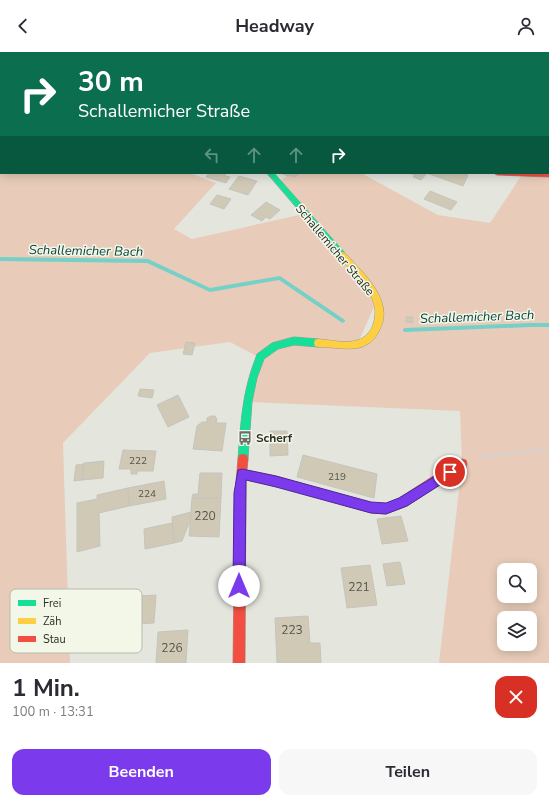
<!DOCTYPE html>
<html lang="de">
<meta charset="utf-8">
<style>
:root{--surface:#fff;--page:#f7f7f7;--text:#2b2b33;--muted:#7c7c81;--accent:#7c3aed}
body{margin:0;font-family:"Nunito Sans",sans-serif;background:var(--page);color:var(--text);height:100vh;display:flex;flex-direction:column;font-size:15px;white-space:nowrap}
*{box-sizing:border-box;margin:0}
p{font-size:13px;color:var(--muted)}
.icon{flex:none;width:22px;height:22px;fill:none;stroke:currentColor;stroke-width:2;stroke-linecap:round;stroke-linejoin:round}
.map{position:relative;height:611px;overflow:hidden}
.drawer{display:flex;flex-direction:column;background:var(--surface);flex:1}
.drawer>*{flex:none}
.guide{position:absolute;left:0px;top:0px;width:549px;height:122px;box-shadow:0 2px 10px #0003;background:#0b6e4f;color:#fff;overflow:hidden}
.controls{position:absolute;left:497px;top:511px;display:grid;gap:8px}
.controls a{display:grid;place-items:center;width:40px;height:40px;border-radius:8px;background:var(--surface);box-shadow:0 2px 10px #0003;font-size:20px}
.pin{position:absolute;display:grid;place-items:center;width:34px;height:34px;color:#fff;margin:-17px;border:2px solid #fff;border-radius:50%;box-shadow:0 1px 4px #0007}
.me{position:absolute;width:44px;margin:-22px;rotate:0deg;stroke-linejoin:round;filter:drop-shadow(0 0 3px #0008)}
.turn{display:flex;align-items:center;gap:14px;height:84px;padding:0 12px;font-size:18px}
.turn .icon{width:52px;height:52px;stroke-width:2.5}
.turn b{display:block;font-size:28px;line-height:34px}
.lanes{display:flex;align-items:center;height:38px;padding:0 12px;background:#0003;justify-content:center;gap:20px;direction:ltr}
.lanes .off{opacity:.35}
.round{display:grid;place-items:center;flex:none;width:42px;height:42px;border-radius:12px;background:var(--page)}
.summary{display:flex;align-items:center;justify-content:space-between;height:68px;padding:0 12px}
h1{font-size:24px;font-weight:700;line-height:30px}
.action{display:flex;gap:8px;margin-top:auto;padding:8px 12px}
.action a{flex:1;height:46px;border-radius:12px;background:var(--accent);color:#fff;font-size:16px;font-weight:700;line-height:46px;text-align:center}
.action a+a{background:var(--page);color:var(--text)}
header{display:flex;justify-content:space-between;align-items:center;height:52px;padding:0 12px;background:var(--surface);font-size:18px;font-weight:700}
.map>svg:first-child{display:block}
.green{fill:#e8ccb9;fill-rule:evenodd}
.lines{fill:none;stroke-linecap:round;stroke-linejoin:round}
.stream{fill:#75d0c8;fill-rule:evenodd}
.building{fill:#d0c9b6;stroke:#c5c4be}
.fast-casing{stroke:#9a9b95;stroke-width:1}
.slow-casing{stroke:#9a9b95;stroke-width:1}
.jam-casing{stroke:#9a9b95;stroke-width:1}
.path{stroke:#d3d3d1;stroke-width:3;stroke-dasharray:5 2.5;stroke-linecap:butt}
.fast{fill:#16e098;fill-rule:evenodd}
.slow{fill:#ffcf43;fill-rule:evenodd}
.jam{fill:#f24e42;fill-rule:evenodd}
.route{fill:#7c3aed;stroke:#51269a}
.labels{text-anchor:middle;stroke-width:3;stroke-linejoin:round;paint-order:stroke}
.number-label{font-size:10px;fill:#54544b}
.street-label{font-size:12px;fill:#2b2d27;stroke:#f3f7e7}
.poi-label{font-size:12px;font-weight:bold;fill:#2b2d27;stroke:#f3f7e7;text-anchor:start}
.near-number-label{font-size:12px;fill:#54544b}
.water-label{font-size:13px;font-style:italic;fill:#003d3b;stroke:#f3f7e7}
.key{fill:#f3f7e7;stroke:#b7baad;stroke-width:1}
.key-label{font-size:11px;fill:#2b2d27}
</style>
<header><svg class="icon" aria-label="back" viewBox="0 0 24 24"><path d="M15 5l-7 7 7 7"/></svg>Headway<svg class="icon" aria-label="person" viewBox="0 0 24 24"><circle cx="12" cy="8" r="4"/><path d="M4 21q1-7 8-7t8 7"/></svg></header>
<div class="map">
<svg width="549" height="611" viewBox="0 0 549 611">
<rect width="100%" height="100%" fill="#e4e6de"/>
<path class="green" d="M0 0H255L1 1V121H190L216 131 174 177 192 187 308 161 278 130 292 121H361L438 163 490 171 523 121H548V1L262 0H549V611H439L462 412 460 359 247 350 260 306 230 290 150 301 63 391 70 611H0ZM377 248 372 284 358 291ZM504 518H530V544H504ZM504 566H530V592H504Z"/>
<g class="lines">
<g class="stream">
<path d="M0 205 148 207 210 236 280 224 345 268V269L343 271 341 270 279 228 210 240 147 211 0 209Z"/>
<path d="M530 271H549V275H530L405 280 403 279V277L405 276Z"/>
</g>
</g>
<g class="building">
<path d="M209 121H226L225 124 230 125 226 131 206 125Z"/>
<path d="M281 121H297L299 122 295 125 289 123 288 124Z"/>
<path d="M409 121H427L421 128 413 125 415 123Z"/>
<path d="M427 121H461L468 123 463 134Z"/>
<path d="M239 124 257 129 248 143 229 137Z"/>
<path d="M430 139 457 150 451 158 424 147Z"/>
<path d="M217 143 231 147 224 157 210 152Z"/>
<path d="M266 150 280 158 270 167 266 165 262 169 251 163Z"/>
<path d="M406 265H413V271L406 270Z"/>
<path d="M186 290 195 291 192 303 183 302Z"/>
<path d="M140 337 154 338 152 346 138 344Z"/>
<path d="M178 343 189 365 168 375 157 353Z"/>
<path d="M211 364H215L217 367 216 371H226L222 399 193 397 197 374 202 370H207V366Z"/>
<path d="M270 379H287L288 403 270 404Z"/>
<path d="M123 398 156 399 153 419H137V422H131V417H119Z"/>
<path d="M303 403 377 422 374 446 297 425Z"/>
<path d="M104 409 103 426 82 428 84 411Z"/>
<path d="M84 412 82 428 74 429 76 413Z"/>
<path d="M200 421H222L221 446H192L193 442H198Z"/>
<path d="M164 429 166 447 129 454 128 436Z"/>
<path d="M128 436 129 454 99 461 100 494 77 500V451L97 447V443Z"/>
<path d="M192 446H221L219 485 189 484Z"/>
<path d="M191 460 190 469 182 489 174 491 172 465Z"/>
<path d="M401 464 408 489 382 492 377 467Z"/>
<path d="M172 471 174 491 145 497 144 477Z"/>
<path d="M400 510 405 532 387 534 383 512Z"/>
<path d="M370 513 377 553 347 556 341 516Z"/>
<path d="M141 540 140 544 156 543 154 571 138 572V576H127L128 573 105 574 106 570 103 566 101 561 109 546 130 544V541Z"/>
<path d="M308 564 310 591H320L321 611H277L275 566Z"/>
<path d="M188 578 186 611H156L158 580Z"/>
</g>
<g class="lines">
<defs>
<g id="fast">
<path d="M267 121H274L345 201 346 203 345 205H339Z"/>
<path d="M294 285 318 287 321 288 322 291 321 294 318 295 294 293 278 297 264 307 257 326 252 350 248 407 247 411 243 412 239 411 238 407C241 369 242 341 256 305L257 302 272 291Z"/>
</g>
<path id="slow" d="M342 200 345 201C363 221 396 249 379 279 375 288 367 294 358 296 345 298 331 295 318 295L315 294 314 291 315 288 318 287C331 288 346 292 358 288 365 286 371 279 373 273 383 245 356 224 339 205L338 203 339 201Z"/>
<g id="jam">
<path d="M494 121H549V125L497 123Z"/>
<path d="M243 402 247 403 248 407 247 418 276 424 371 451 386 452 399 446 458 408 462 407 466 408 467 412 466 416 407 454 386 462 371 461 276 434 246 428 245 611H233L235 441 238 407 239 403Z"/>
</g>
</defs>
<use href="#fast" class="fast-casing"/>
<use href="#slow" class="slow-casing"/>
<use href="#jam" class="jam-casing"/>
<path class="path" d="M480 405 544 398 549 399"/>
<use href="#fast" class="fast"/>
<use href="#slow" class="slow"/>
<use href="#jam" class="jam"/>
</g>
<path class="route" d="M450 415 454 416 456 420 454 424 407 454 386 462 371 461 276 435 246 428 245 534 243 538 239 540 235 538 233 534 234 441 238 418 242 417 276 424 371 450 386 451 399 446Z"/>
<defs>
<symbol id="bus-bare" viewBox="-9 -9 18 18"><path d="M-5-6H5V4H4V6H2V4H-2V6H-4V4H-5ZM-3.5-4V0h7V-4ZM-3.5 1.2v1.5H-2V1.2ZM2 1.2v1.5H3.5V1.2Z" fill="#6c6e67" stroke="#f3f7e7" stroke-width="2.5" paint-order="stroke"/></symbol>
</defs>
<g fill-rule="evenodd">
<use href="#bus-bare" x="235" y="376" width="20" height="20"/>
</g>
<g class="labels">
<g class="number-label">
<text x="138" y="412">222</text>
<text x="337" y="428">219</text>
<text x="147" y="445">224</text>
</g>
<g class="street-label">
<text transform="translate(335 198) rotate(50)" y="4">Schallemicher Straße</text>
</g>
<g class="poi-label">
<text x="256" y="390">Scherf</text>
</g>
<g class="near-number-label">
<text x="205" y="468">220</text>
<text x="359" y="539">221</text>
<text x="292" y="582">223</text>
<text x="172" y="600">226</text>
</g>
<g class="water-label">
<text transform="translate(86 198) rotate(1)" y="5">Schallemicher Bach</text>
<text transform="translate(477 264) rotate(-2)" y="5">Schallemicher Bach</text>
</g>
</g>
<rect x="10" y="537" width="132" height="64" rx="6" class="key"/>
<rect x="18" y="548" width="18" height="6" fill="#16e098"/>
<rect x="18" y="566" width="18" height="6" fill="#ffcf43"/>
<rect x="18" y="584" width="18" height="6" fill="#f24e42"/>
<g class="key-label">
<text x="43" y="555">Frei</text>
<text x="43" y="573">Zäh</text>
<text x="43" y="591">Stau</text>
</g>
</svg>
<div class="controls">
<a><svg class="icon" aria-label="search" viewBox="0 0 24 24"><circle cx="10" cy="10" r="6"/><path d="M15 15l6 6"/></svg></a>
<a><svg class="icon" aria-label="layers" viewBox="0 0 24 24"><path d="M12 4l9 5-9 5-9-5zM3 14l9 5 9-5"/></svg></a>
</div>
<div class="pin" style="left:450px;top:420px;background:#d93025"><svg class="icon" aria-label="arrive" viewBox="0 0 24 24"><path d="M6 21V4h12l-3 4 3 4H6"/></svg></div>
<svg class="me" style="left:239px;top:534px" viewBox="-20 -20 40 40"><circle r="19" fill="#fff"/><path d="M0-13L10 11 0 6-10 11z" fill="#7c3aed"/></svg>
<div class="guide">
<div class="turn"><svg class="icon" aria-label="right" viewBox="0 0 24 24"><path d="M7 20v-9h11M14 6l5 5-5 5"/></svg><div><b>30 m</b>Schallemicher Straße</div></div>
<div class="lanes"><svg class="icon off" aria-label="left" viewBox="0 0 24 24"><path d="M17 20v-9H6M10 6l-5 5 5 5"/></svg><svg class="icon off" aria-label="ahead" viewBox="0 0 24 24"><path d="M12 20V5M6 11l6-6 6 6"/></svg><svg class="icon off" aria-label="ahead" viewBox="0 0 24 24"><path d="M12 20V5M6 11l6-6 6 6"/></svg><svg class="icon" aria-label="right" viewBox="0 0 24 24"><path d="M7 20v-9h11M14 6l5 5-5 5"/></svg></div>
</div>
</div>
<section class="drawer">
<div class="summary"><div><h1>1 Min.</h1><p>100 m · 13:31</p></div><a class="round" style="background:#d93025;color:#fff"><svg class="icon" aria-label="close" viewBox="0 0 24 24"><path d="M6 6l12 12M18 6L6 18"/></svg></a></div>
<div class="action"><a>Beenden</a><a>Teilen</a></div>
</section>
